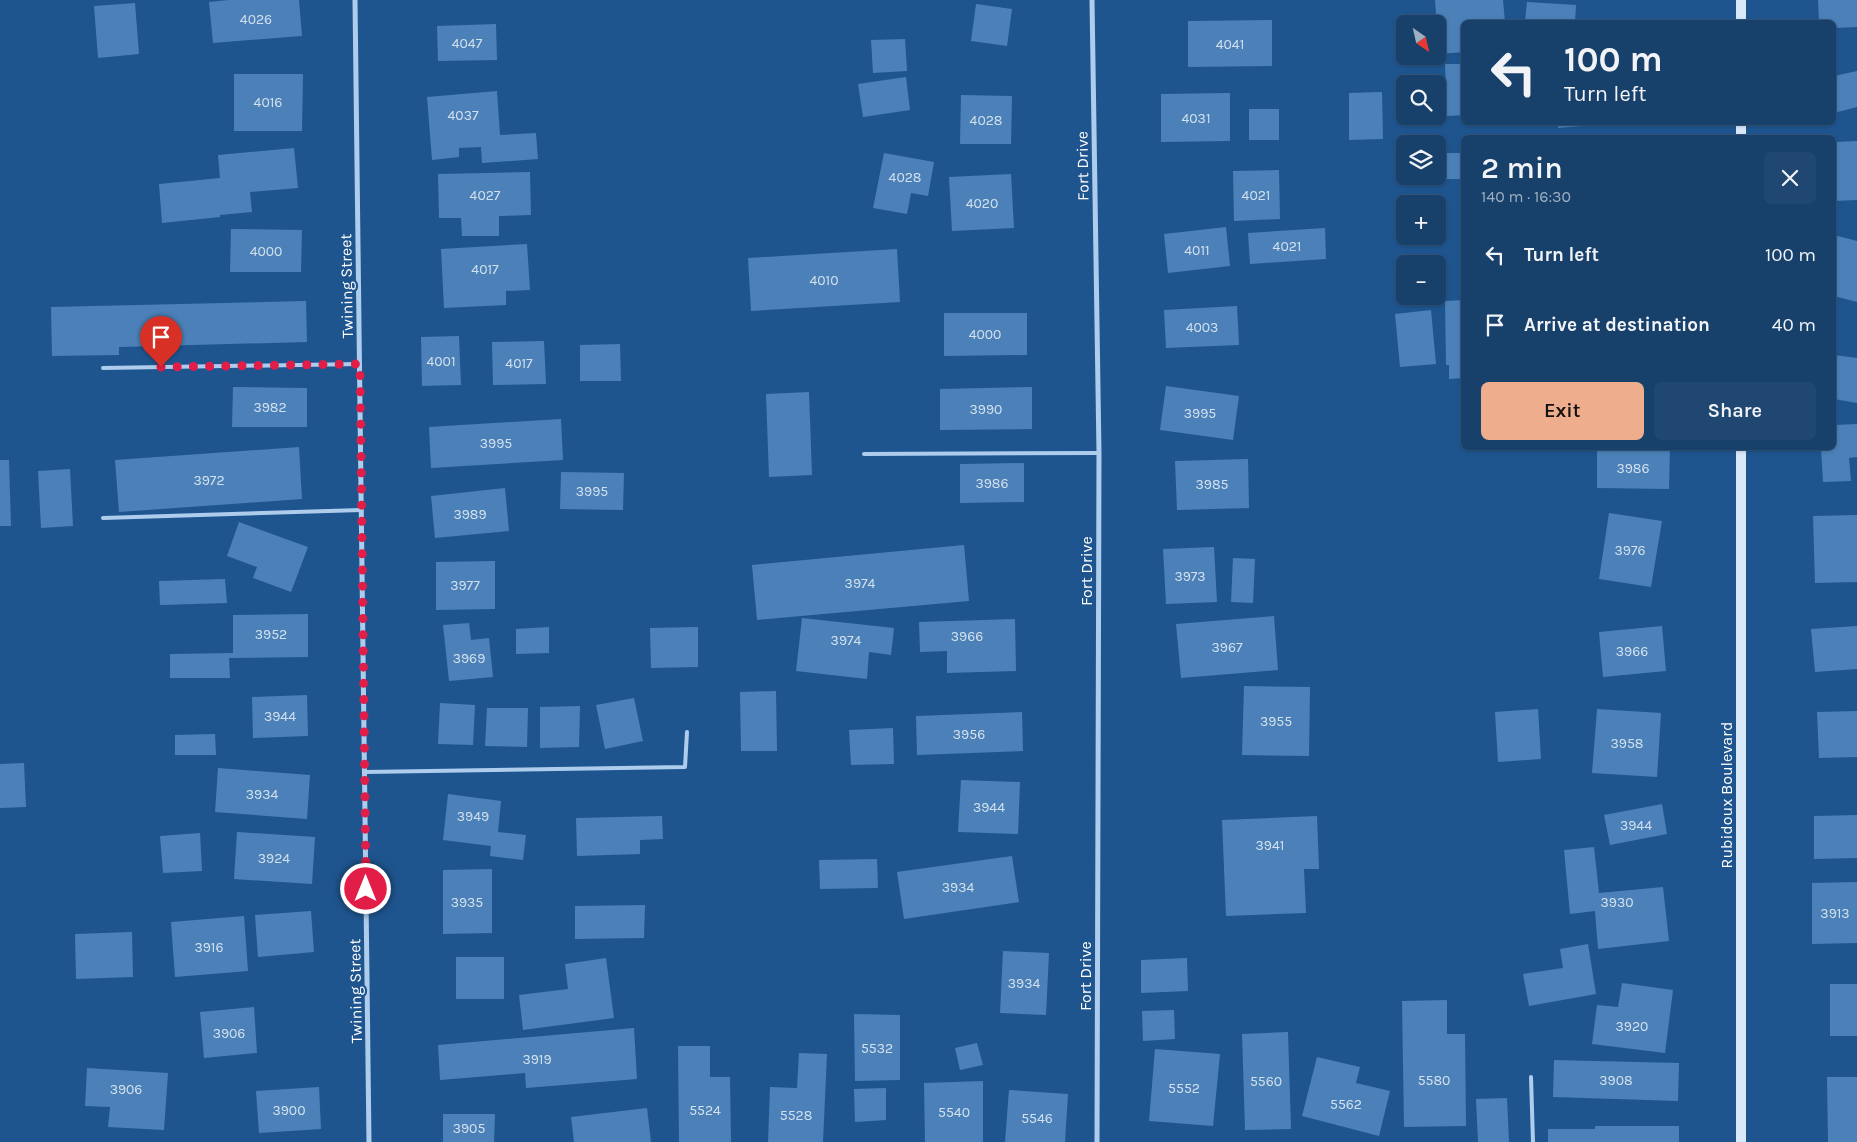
<!DOCTYPE html>
<meta charset="utf-8">
<style>
:root{--surface:#17406b;--page:#204771;--text:#f1f3f6;--muted:#9eafc1;--line:#36597e;--accent:#eead8d}
body{margin:0;font-family:Karla,sans-serif;background:var(--page);color:var(--text);height:100vh;display:flex;flex-direction:column;font-size:19px;white-space:nowrap}
*{box-sizing:border-box;margin:0}
p{font-size:16px;color:var(--muted)}
.icon{flex:none;width:28px;height:28px;fill:none;stroke:currentColor;stroke-width:2;stroke-linecap:round;stroke-linejoin:round}
.map{position:relative;flex:1;overflow:hidden}
.drawer{position:absolute;left:1461px;top:135px;width:375px;height:315px;display:flex;flex-direction:column;background:var(--surface);border-radius:8px;box-shadow:0 1px 4px #0004,0 0 0 1px var(--line)}
.drawer>*{flex:none}
.banner{position:absolute;left:1461px;top:20px;width:375px;height:105px;border-radius:8px;box-shadow:0 1px 4px #0004,0 0 0 1px var(--line);background:#17406b;color:var(--text);overflow:hidden}
.needle{width:32px;rotate:146deg}
.buttons{position:absolute;left:1396px;top:15px;display:grid;gap:10px}
.buttons a{display:grid;place-items:center;width:50px;height:50px;border-radius:8px;background:var(--surface);box-shadow:0 1px 4px #0004,0 0 0 1px var(--line);font-size:25px}
.pin{position:absolute;display:grid;place-items:center;width:42px;height:42px;color:#fff;margin:-51px -21px;border-radius:50% 50% 50% 0;rotate:-45deg;box-shadow:0 0 5px #0007}
.pin .icon{rotate:45deg}
.me{position:absolute;width:55px;margin:-28px;rotate:0deg;stroke-linejoin:round;filter:drop-shadow(0 0 4px #0008)}
.turn{display:flex;align-items:center;gap:18px;height:105px;padding:0 20px;font-size:22px}
.turn .icon{width:65px;height:65px;stroke-width:2.5}
.turn b{display:block;font-size:35px;line-height:42px}
.round{display:grid;place-items:center;flex:none;width:52px;height:52px;border-radius:8px;background:var(--page)}
.head{display:flex;align-items:center;justify-content:space-between;height:85px;padding:0 20px}
h1{font-size:30px;font-weight:600;line-height:38px}
.cta{display:flex;gap:10px;margin-top:auto;padding:10px 20px}
.cta a{flex:1;height:58px;border-radius:8px;background:var(--accent);color:#111;font-size:20px;font-weight:600;line-height:58px;text-align:center}
.cta a+a{background:var(--page);color:var(--text)}
ul{padding:0;list-style:none}
li{display:flex;align-items:center;gap:15px;height:70px;padding:0 20px}
li div{flex:1}
li b{display:block;font-size:19px}
li em{font-style:normal}
.map>svg:first-child{display:block}
.building{fill:#4b81b8}
.lines{fill:none;stroke-linecap:round;stroke-linejoin:round}
.lane{stroke:#aecded;stroke-width:4}
.street{stroke:#aecded;stroke-width:5}
.secondary{stroke:#dae9fa;stroke-width:10}
.route{stroke:#e11d48;stroke-width:9;stroke-dasharray:0 16.2}
.labels{text-anchor:middle;stroke-width:4.5;stroke-linejoin:round;paint-order:stroke}
.number-label{font-size:14px;fill:#d2e0ed}
.street-label{font-size:16px;fill:#fff;stroke:#1f558f}
</style>
<div class="map">
<svg width="1857" height="1142" viewBox="0 0 1857 1142">
<rect width="100%" height="100%" fill="#1f558f"/>
<g class="building">
<path d="M229 0H299L302 36 213 43 209 2Z"/>
<path d="M1435 0H1503L1505 22H1464V52L1439 54Z"/>
<path d="M1818 0H1857V27L1834 28V22H1819Z"/>
<path d="M1527 2 1576 5 1575 22H1525Z"/>
<path d="M135 3 139 54 98 58 94 6Z"/>
<path d="M976 4 1012 9 1007 46 971 41Z"/>
<path d="M1272 20V66L1188 67V21Z"/>
<path d="M496 24 497 60 438 61 437 26Z"/>
<path d="M905 39 907 71 873 73 871 40Z"/>
<path d="M1445 64H1464V115L1447 116Z"/>
<path d="M1857 71V107L1834 113V76Z"/>
<path d="M234 74H303L302 131H234Z"/>
<path d="M906 77 910 110 863 117 858 84Z"/>
<path d="M497 91 500 135 536 133 538 159 482 163 481 147 459 148V157L432 160 427 97Z"/>
<path d="M1382 92 1383 139 1349 140V93Z"/>
<path d="M1230 93V141L1161 142V94Z"/>
<path d="M961 95 1012 96 1011 144H960Z"/>
<rect x="1249" y="109" width="30" height="31"/>
<path d="M1558 122H1605V124L1558 128Z"/>
<path d="M1857 141V200L1834 201V142Z"/>
<path d="M294 148 298 188 250 192 252 212 220 215V217L162 223 159 184 220 178 218 155Z"/>
<path d="M884 153 934 162 928 196 911 193 907 214 873 208Z"/>
<path d="M1438 153H1464V179H1435V176H1438Z"/>
<path d="M1279 170 1280 219 1234 221 1233 171Z"/>
<path d="M530 172 531 215 499 216V236H462L461 218H439L438 174Z"/>
<path d="M1011 174 1014 228 952 231 949 177Z"/>
<path d="M1226 227 1230 266 1168 273 1164 234Z"/>
<path d="M1325 228 1326 259 1250 264 1248 233Z"/>
<path d="M231 229 302 230 301 272H230Z"/>
<path d="M1834 235 1857 241V302L1834 296Z"/>
<path d="M527 244 530 290 506 291V305L444 308 441 249Z"/>
<path d="M897 249 900 302 751 311 748 258Z"/>
<path d="M1464 300V378L1449 379V365H1446L1445 301Z"/>
<path d="M306 301 307 342 119 347V355L52 356 51 307Z"/>
<path d="M1237 306 1239 345 1166 348 1164 310Z"/>
<path d="M1431 310 1436 364 1400 367 1395 314Z"/>
<path d="M944 313H1027V355L944 356Z"/>
<path d="M459 336 461 385 422 386 421 337Z"/>
<path d="M544 341 546 384 493 385 492 342Z"/>
<path d="M620 344 621 381H580V345Z"/>
<path d="M1834 355 1857 358V403L1834 399Z"/>
<path d="M1166 386 1239 396 1233 440 1160 430Z"/>
<path d="M233 387 307 388V427H232Z"/>
<path d="M1032 387V429L940 430V389Z"/>
<path d="M809 392 812 475 769 477 766 394Z"/>
<path d="M561 419 563 460 431 468 429 427Z"/>
<path d="M1857 424V457L1849 458 1851 481 1823 482 1821 448H1834V425Z"/>
<path d="M299 447 302 499 119 512 115 460Z"/>
<path d="M1597 448H1670L1669 489 1597 488Z"/>
<path d="M1248 459 1249 508 1177 510 1175 461Z"/>
<path d="M0 460H9L11 526H0Z"/>
<path d="M1024 463V502L960 503V464Z"/>
<path d="M70 469 73 526 41 528 38 471Z"/>
<path d="M561 472 624 473 623 510 560 509Z"/>
<path d="M505 488 509 531 435 538 431 496Z"/>
<path d="M1609 513 1662 521 1651 587 1599 579Z"/>
<path d="M1857 515V582L1815 583 1813 516Z"/>
<path d="M239 522 308 547 291 592 253 578 257 567 227 556Z"/>
<path d="M964 545 969 601 757 620 752 565Z"/>
<path d="M1214 547 1217 602 1166 604 1163 549Z"/>
<path d="M1233 558 1255 559 1253 603 1231 602Z"/>
<path d="M495 561V609L436 610V562Z"/>
<path d="M225 579 227 603 160 605 159 581Z"/>
<path d="M308 614V657L229 658 230 678H170V654L233 653V615Z"/>
<path d="M1274 616 1278 670 1181 678 1176 624Z"/>
<path d="M802 618 894 628 891 655 869 652 867 679 796 671Z"/>
<path d="M1015 619 1016 671 947 673V651L920 652 919 622Z"/>
<path d="M469 623 471 640 489 638 493 677 449 681 443 625Z"/>
<path d="M1662 626 1666 671 1603 677 1599 632Z"/>
<path d="M1857 626V669L1815 672 1811 629Z"/>
<path d="M549 627V653L516 654V629Z"/>
<path d="M698 627V667L651 668 650 628Z"/>
<path d="M1244 686 1310 687 1309 756 1242 755Z"/>
<path d="M776 691 777 751H741L740 692Z"/>
<path d="M307 695 308 736 253 738 252 697Z"/>
<path d="M634 698 643 741 605 749 596 705Z"/>
<path d="M440 703 475 705 473 745 438 744Z"/>
<path d="M580 706 579 747 540 748V707Z"/>
<path d="M487 708H528L527 747 485 746Z"/>
<path d="M1538 709 1541 759 1498 762 1495 712Z"/>
<path d="M1597 709 1661 713 1657 777 1592 773Z"/>
<path d="M1857 711V757L1819 758 1817 712Z"/>
<path d="M1022 712 1023 751 917 755 916 716Z"/>
<path d="M893 728 894 764 851 765 849 730Z"/>
<path d="M215 734 216 755H175V735Z"/>
<path d="M24 763 26 807 0 808V764Z"/>
<path d="M218 768 310 775 307 819 215 812Z"/>
<path d="M961 780 1020 782 1018 834 958 832Z"/>
<path d="M448 794 501 801 498 832 526 835 523 860 490 856 491 846 443 840Z"/>
<path d="M1662 804 1667 834 1610 845 1604 815Z"/>
<path d="M1857 815V858L1814 859V816Z"/>
<path d="M662 816 663 839 640 840V854L577 856 576 818Z"/>
<path d="M1317 816 1319 869H1304L1306 913 1226 916 1222 820Z"/>
<path d="M237 832 315 837 312 884 234 879Z"/>
<path d="M200 833 202 871 163 873 160 836Z"/>
<path d="M1594 847 1599 893 1663 887 1669 941 1598 949 1595 911 1570 914 1564 850Z"/>
<path d="M1012 856 1019 902 904 919 897 872Z"/>
<path d="M877 859 878 888 820 889 819 860Z"/>
<path d="M492 869V933L443 934V870Z"/>
<path d="M1857 882V943L1812 944V883Z"/>
<path d="M645 905 644 938 575 939V906Z"/>
<path d="M311 911 314 952 258 957 255 915Z"/>
<path d="M244 916 248 971 175 977 171 922Z"/>
<path d="M132 932 133 977 76 979 75 934Z"/>
<path d="M1588 944 1596 994 1529 1006 1523 974 1563 968 1560 949Z"/>
<path d="M1003 951 1049 953 1046 1015 1000 1013Z"/>
<rect x="456" y="957" width="48" height="42"/>
<path d="M606 958 614 1018 523 1030 519 995 568 989 565 964Z"/>
<path d="M1187 958 1188 991 1141 993V960Z"/>
<path d="M1622 983 1673 990 1665 1053 1592 1044 1597 1005 1618 1007Z"/>
<rect x="1830" y="984" width="27" height="52"/>
<path d="M1447 1000V1034H1465L1466 1126 1404 1127 1402 1001Z"/>
<path d="M254 1007 257 1053 204 1058 200 1012Z"/>
<path d="M1174 1010 1175 1039 1143 1041 1142 1011Z"/>
<path d="M854 1014 900 1015V1080L855 1081Z"/>
<path d="M634 1028 637 1079 526 1088 525 1073 440 1080 438 1045Z"/>
<path d="M1288 1032 1291 1129 1245 1130 1242 1034Z"/>
<path d="M977 1043 983 1065 960 1070 955 1048Z"/>
<path d="M678 1046H710V1077H730L731 1142H679Z"/>
<path d="M1155 1049 1220 1054 1213 1126 1149 1121Z"/>
<path d="M799 1053 827 1054 823 1142H768L770 1087 797 1088Z"/>
<path d="M1317 1057 1360 1067 1356 1083 1390 1091 1379 1136 1302 1116Z"/>
<path d="M1554 1060 1679 1063 1678 1101 1553 1097Z"/>
<path d="M87 1068 168 1073 164 1130 108 1127 110 1107 85 1106Z"/>
<path d="M1827 1077H1857V1142H1828Z"/>
<path d="M983 1081V1142H925L924 1083Z"/>
<path d="M319 1087 321 1129 259 1133 256 1091Z"/>
<path d="M886 1088V1120L855 1122 854 1089Z"/>
<path d="M1009 1090 1068 1094 1065 1142H1005Z"/>
<path d="M1507 1098 1509 1142H1478L1476 1099Z"/>
<path d="M647 1108 651 1142H574L571 1117Z"/>
<path d="M443 1114H495L494 1142H443Z"/>
<path d="M1595 1126H1679V1142H1548V1129H1595Z"/>
</g>
<g class="lines">
<g class="lane">
<path d="M103 368 359 364"/>
<path d="M864 454 1099 453"/>
<path d="M103 518 361 510"/>
<path d="M365 772 685 767 687 732"/>
<path d="M1531 1077 1533 1142"/>
</g>
<g class="street">
<path d="M355 0 369 1142"/>
<path d="M1092 0 1099 453 1097 1142"/>
</g>
<g class="secondary">
<path d="M1741 22V0"/>
<path d="M1741 138V122"/>
<path d="M1741 1142V448"/>
</g>
</g>
<g class="lines">
<path class="route" d="M161 367 360 364 366 889"/>
</g>
<g class="labels">
<g class="number-label">
<text x="256" y="24">4026</text>
<text x="467" y="48">4047</text>
<text x="1230" y="49">4041</text>
<text x="268" y="107">4016</text>
<text x="463" y="120">4037</text>
<text x="1196" y="123">4031</text>
<text x="986" y="125">4028</text>
<text x="905" y="182">4028</text>
<text x="485" y="200">4027</text>
<text x="1256" y="200">4021</text>
<text x="982" y="208">4020</text>
<text x="1287" y="251">4021</text>
<text x="1197" y="255">4011</text>
<text x="266" y="256">4000</text>
<text x="485" y="274">4017</text>
<text x="824" y="285">4010</text>
<text x="1202" y="332">4003</text>
<text x="985" y="339">4000</text>
<text x="441" y="366">4001</text>
<text x="519" y="368">4017</text>
<text x="270" y="412">3982</text>
<text x="986" y="414">3990</text>
<text x="1200" y="418">3995</text>
<text x="496" y="448">3995</text>
<text x="1633" y="473">3986</text>
<text x="209" y="485">3972</text>
<text x="992" y="488">3986</text>
<text x="1212" y="489">3985</text>
<text x="592" y="496">3995</text>
<text x="470" y="519">3989</text>
<text x="1630" y="555">3976</text>
<text x="1190" y="581">3973</text>
<text x="860" y="588">3974</text>
<text x="465" y="590">3977</text>
<text x="271" y="639">3952</text>
<text x="967" y="641">3966</text>
<text x="846" y="645">3974</text>
<text x="1227" y="652">3967</text>
<text x="1632" y="656">3966</text>
<text x="469" y="663">3969</text>
<text x="280" y="721">3944</text>
<text x="1276" y="726">3955</text>
<text x="969" y="739">3956</text>
<text x="1627" y="748">3958</text>
<text x="262" y="799">3934</text>
<text x="989" y="812">3944</text>
<text x="473" y="821">3949</text>
<text x="1636" y="830">3944</text>
<text x="1270" y="850">3941</text>
<text x="274" y="863">3924</text>
<text x="958" y="892">3934</text>
<text x="467" y="907">3935</text>
<text x="1617" y="907">3930</text>
<text x="1835" y="918">3913</text>
<text x="209" y="952">3916</text>
<text x="1024" y="988">3934</text>
<text x="1632" y="1031">3920</text>
<text x="229" y="1038">3906</text>
<text x="877" y="1053">5532</text>
<text x="537" y="1064">3919</text>
<text x="1434" y="1085">5580</text>
<text x="1616" y="1085">3908</text>
<text x="1266" y="1086">5560</text>
<text x="1184" y="1093">5552</text>
<text x="126" y="1094">3906</text>
<text x="1346" y="1109">5562</text>
<text x="289" y="1115">3900</text>
<text x="705" y="1115">5524</text>
<text x="954" y="1117">5540</text>
<text x="796" y="1120">5528</text>
<text x="1037" y="1123">5546</text>
<text x="469" y="1133">3905</text>
</g>
<g class="street-label">
<text transform="translate(1082 166) rotate(-91)" y="6">Fort Drive</text>
<text transform="translate(346 286) rotate(-91)" y="6">Twining Street</text>
<text transform="translate(1086 571) rotate(-90)" y="6">Fort Drive</text>
<text transform="translate(1726 795) rotate(-90)" y="6">Rubidoux Boulevard</text>
<text transform="translate(1085 976) rotate(-90)" y="6">Fort Drive</text>
<text transform="translate(355 991) rotate(-91)" y="6">Twining Street</text>
</g>
</g>
</svg>
<div class="buttons">
<a><svg class="needle" viewBox="-14 -14 28 28"><path d="M0-13l5 13h-10z" fill="#e53935"/><path d="M0 13l5-13h-10z" fill="#9eafc1"/></svg></a>
<a><svg class="icon" aria-label="search" viewBox="0 0 24 24"><circle cx="10" cy="10" r="6"/><path d="M15 15l6 6"/></svg></a>
<a><svg class="icon" aria-label="layers" viewBox="0 0 24 24"><path d="M12 4l9 5-9 5-9-5zM3 14l9 5 9-5"/></svg></a>
<a>+</a>
<a>−</a>
</div>
<div class="pin" style="left:161px;top:367px;background:#d93025"><svg class="icon" aria-label="arrive" viewBox="0 0 24 24"><path d="M6 21V4h12l-3 4 3 4H6"/></svg></div>
<svg class="me" style="left:366px;top:889px" viewBox="-20 -20 40 40"><circle r="17" fill="#e11d48" stroke="#fff" stroke-width="3"/><path d="M0-11L8 9 0 5-8 9z" fill="#fff"/></svg>
<div class="banner">
<div class="turn"><svg class="icon" aria-label="left" viewBox="0 0 24 24"><path d="M17 20v-9H6M10 6l-5 5 5 5"/></svg><div><b>100 m</b>Turn left</div></div>
</div>
<section class="drawer">
<div class="head"><div><h1>2 min</h1><p>140 m · 16:30</p></div><a class="round"><svg class="icon" aria-label="close" viewBox="0 0 24 24"><path d="M6 6l12 12M18 6L6 18"/></svg></a></div>
<ul>
<li><svg class="icon" aria-label="left" viewBox="0 0 24 24"><path d="M17 20v-9H6M10 6l-5 5 5 5"/></svg><div><b>Turn left</b></div><em>100 m</em></li>
<li><svg class="icon" aria-label="arrive" viewBox="0 0 24 24"><path d="M6 21V4h12l-3 4 3 4H6"/></svg><div><b>Arrive at destination</b></div><em>40 m</em></li>
</ul>
<div class="cta"><a>Exit</a><a>Share</a></div>
</section>
</div>
